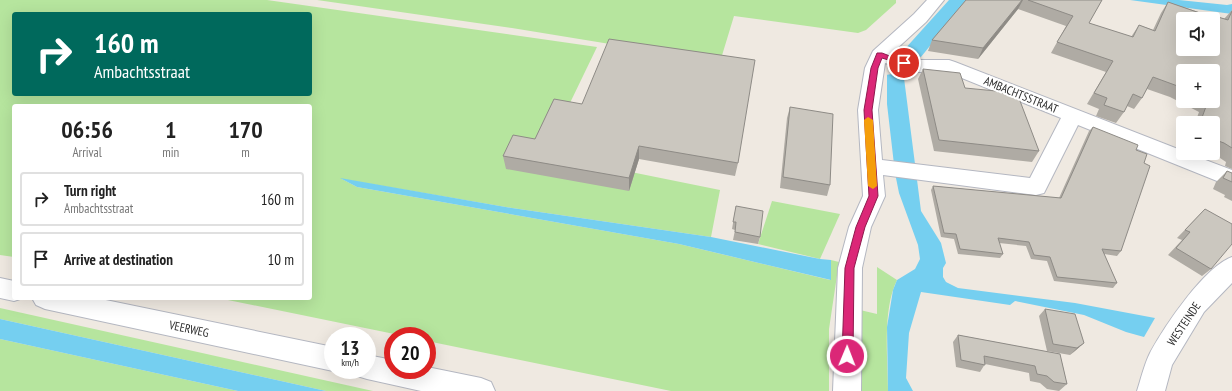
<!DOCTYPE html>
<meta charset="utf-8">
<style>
:root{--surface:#fff;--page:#f2f2f2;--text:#222;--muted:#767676;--line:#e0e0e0}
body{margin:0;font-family:"PT Sans Narrow",sans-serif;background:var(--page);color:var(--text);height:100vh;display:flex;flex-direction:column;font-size:15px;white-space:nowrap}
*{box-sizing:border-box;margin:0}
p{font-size:13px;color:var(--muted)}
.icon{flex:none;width:22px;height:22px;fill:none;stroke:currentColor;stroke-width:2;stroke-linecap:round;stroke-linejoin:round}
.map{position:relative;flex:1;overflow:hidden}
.panel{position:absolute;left:12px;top:104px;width:300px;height:196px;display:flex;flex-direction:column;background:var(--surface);border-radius:4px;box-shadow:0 4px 16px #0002}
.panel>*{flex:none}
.top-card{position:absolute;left:12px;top:12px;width:300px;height:84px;border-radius:4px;box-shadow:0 4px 16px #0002;background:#00695c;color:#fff;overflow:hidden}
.buttons{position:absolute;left:1176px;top:12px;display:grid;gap:8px}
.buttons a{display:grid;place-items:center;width:44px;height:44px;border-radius:4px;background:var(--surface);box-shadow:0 4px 16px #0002;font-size:20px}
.speed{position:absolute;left:324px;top:327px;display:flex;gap:8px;font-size:20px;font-weight:700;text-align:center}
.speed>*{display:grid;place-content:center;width:52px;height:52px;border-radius:50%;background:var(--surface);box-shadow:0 4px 16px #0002;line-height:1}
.speed small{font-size:10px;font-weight:400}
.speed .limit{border:6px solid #d22;background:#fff;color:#111}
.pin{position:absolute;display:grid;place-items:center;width:34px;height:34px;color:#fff;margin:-17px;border:2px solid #fff;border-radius:50%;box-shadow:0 1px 4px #0007}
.me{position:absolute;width:44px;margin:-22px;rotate:1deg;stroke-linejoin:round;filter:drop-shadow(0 0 3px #0008)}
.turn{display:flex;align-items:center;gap:14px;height:84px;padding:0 16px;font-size:18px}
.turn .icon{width:52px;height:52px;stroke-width:2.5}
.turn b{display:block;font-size:28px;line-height:34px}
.eta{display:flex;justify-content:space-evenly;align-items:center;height:68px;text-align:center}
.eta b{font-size:24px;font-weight:600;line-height:28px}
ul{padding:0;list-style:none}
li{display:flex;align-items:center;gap:12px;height:54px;margin:0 8px 6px;padding:0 8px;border:2px solid var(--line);border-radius:4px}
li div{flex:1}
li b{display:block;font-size:15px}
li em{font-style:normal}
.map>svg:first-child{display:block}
.green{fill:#b6e59e;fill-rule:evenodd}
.water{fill:#75cff0}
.pier{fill:#efe9e1}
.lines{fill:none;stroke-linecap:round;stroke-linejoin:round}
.minor-casing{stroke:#b4b7c1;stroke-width:2}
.minor{fill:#fff;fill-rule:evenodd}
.wall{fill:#afaba4;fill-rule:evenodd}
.shaded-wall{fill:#8e8b86}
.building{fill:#cbc7bf;stroke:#8e8b86;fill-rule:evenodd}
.route{fill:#db2777;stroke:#8e194d}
.slow{fill:#f59e0b}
.labels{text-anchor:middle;stroke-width:4;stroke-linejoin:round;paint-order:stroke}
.street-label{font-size:12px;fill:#2e2e2e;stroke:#fff}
</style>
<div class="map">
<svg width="1232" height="391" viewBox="0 0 1232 391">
<rect width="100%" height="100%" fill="#efe9e1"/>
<g class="green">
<path d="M0 0H267L597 47 569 105 547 155 720 190 711 237 512 208 342 179 357 187 679 244 830 280 831 260 839 262 829 329V391H671L427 341V336H404L218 298H310V106H14V257L0 255ZM14 14H310V94H14Z"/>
<path d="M317 0H896V3L866 30 858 33 734 16 720 62 512 28Z"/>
<path d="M772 201 840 214 820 259 758 244Z"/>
<path d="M877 267 897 280C882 311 888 357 888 391H860V310L877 314Z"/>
<path d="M0 308 373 391H326L0 319Z"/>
<path d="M0 339 238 391H0Z"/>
</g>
<g class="water">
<path d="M949 0H967L904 78 921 211 941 243 946 263 943 268V277L946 282 958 288 1075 303 1155 318 1144 337 1126 332 1084 315 1015 301 1010 305 921 292 909 333 906 378 913 391H888L887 327 893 290 897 280 915 269 920 259 918 245 899 193 895 173 887 104V73L903 51Z"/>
<path d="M1130 0H1179L1227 5 1232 4V14Z"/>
<path d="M340 178 512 208 711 237 820 259 831 260V280L679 244 357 187Z"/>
<path d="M0 319 326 391H238L0 339Z"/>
</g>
<path class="pier" d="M900 51 913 56 922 57 907 77 893 74 885 75V72Z"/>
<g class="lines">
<defs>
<g id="minor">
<path d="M927 0H944L926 22 892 53 917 60H949L955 62 1183 151V153H1187L1232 170V187L1078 125 1044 193 1036 195 883 175 885 196 871 227 862 268 861 391H833L838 268 849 227 863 196 858 110 865 68 873 51 914 14ZM885 63 916 72H947L1061 118 1030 178 882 160 878 110Z"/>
<path d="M1232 257V283L1204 312 1172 365 1165 391H1137C1141 379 1144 365 1150 353 1164 327 1204 267 1232 257Z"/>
<path d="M0 278 14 281V298H23L14 301 0 298Z"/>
<path d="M32 298H96L333 347V370H336L333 371 45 309 36 305Z"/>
<path d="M367 355 393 360V370H427V367L481 378 491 382 495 391H421L367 379 357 376 355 370H367Z"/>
</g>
</defs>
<use href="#minor" class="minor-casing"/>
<use href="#minor" class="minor"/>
</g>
<g class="wall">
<path d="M966 0H1102L1089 23 1131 37 1139 25 1153 30 1161 13 1168 2 1217 18 1218 17 1224 19 1232 10V169L1225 166 1226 162 1214 154 1211 153H1213V123H1195L1199 112 1170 97 1147 89 1142 98 1134 109 1127 106 1124 112 1116 123 1096 116 1099 109 1087 104 1106 72 1051 53 1066 26 1018 9 978 59 928 51 932 40ZM1183 71 1213 101H1183Z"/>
<path d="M923 69 1039 151 1032 162 934 151 918 79Z"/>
<path d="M554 99 738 163 735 176 639 159 629 191 506 169 503 156 535 139Z"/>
<path d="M790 107 830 185 827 196 780 188 787 118Z"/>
<path d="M1093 127 1136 150 1144 163 1121 251 1117 256 1104 254 1117 283 1113 288 1054 281 1047 261 1031 259 1026 246 999 243 1003 254 1000 258 958 254 954 239 941 237 931 190 933 186 1059 198 1089 131Z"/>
<path d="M1227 171 1232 173V201L1224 197 1225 195 1213 189 1216 182Z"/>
<path d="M736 206 760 237 758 244 733 240 735 230 732 229Z"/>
<path d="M1205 209 1211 269 1202 276 1168 255 1182 240 1177 238Z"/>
<path d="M1045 309 1084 343 1076 350 1070 355 1047 351 1039 316Z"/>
<path d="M958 335 1060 354 1067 384 1059 391 1047 389 1040 383 1030 381 1029 373 985 364 980 372 956 367 953 342Z"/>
</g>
<g class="shaded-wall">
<path d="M1022 0H1023L1018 9 978 59 983 48Z"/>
<path d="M639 146V159L629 191V178Z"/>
<path d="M1084 343 1076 350 1070 355 1077 348Z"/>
</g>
<g class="building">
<path d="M966 0H1022L983 48 932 40Z"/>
<path d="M1028 0H1102L1089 23 1133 37 1139 25 1155 31 1168 2 1217 19 1218 17 1228 20 1232 11V148L1224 143 1213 139V123H1200L1208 101H1213V71H1183V88L1153 77 1142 98 1133 94 1124 112 1104 105 1107 98 1094 93 1113 61 1057 42 1073 16ZM1183 19H1213V49H1183Z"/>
<path d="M609 39 755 60 738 163 639 146 629 178 503 156 513 135 535 139 554 99 582 104Z"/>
<path d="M923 69 960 73 965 88 1017 93 1039 151 939 140Z"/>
<path d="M790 107 833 114 830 185 783 177Z"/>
<path d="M1093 127 1138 145 1136 150 1147 154 1144 163 1150 166 1121 251 1102 249 1117 283 1057 277 1050 257 1034 255 1029 242 998 238 1003 254 960 249 956 234 944 233 933 186 1061 198Z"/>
<path d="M1227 171 1232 173V182L1223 178Z"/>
<path d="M736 206 763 211 760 237 735 232 736 222H733Z"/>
<path d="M1205 209 1232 224V244L1211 269 1176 248 1190 232 1185 230Z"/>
<path d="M1045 309 1075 314 1084 343 1077 348 1053 344Z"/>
<path d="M958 335 1060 354 1067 384 1054 382 1047 376 1037 374 1035 366 984 356 985 365 961 360Z"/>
</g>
<path class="route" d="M877 53H882L908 63 904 65 882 58 878 68 872 110 878 196 865 227 854 268 853 356 851 359 847 361 843 359 842 356 845 268 856 227 869 196 864 110 871 68Z"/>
<path class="slow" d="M868 117 873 120 877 186 873 189 868 186 864 120Z"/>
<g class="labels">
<g class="street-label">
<text transform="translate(1021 95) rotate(22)" y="4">AMBACHTSSTRAAT</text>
<text transform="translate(1184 324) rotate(-56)" y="4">WESTEINDE</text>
<text transform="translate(189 329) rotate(12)" y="4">VEERWEG</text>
</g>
</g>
</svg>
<div class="buttons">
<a><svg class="icon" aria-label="sound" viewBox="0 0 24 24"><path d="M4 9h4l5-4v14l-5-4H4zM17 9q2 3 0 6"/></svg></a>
<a>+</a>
<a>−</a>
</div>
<div class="speed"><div>13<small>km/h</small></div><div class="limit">20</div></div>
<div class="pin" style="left:904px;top:63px;background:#d93025"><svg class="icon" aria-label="arrive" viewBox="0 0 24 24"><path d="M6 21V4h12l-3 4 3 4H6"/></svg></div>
<svg class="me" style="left:847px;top:356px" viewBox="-20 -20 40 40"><circle r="17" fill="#db2777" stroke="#fff" stroke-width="3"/><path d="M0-11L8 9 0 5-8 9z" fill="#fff"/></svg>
<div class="top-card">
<div class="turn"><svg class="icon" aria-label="right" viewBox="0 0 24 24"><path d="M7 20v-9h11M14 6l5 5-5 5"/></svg><div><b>160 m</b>Ambachtsstraat</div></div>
</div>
<section class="panel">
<div class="eta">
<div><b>06:56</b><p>Arrival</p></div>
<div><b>1</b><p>min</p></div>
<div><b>170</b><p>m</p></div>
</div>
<ul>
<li><svg class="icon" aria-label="right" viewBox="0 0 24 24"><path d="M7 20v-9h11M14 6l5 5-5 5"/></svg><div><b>Turn right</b><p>Ambachtsstraat</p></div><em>160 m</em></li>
<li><svg class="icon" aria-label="arrive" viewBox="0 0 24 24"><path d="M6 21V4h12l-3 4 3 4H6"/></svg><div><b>Arrive at destination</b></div><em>10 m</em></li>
</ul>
</section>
</div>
